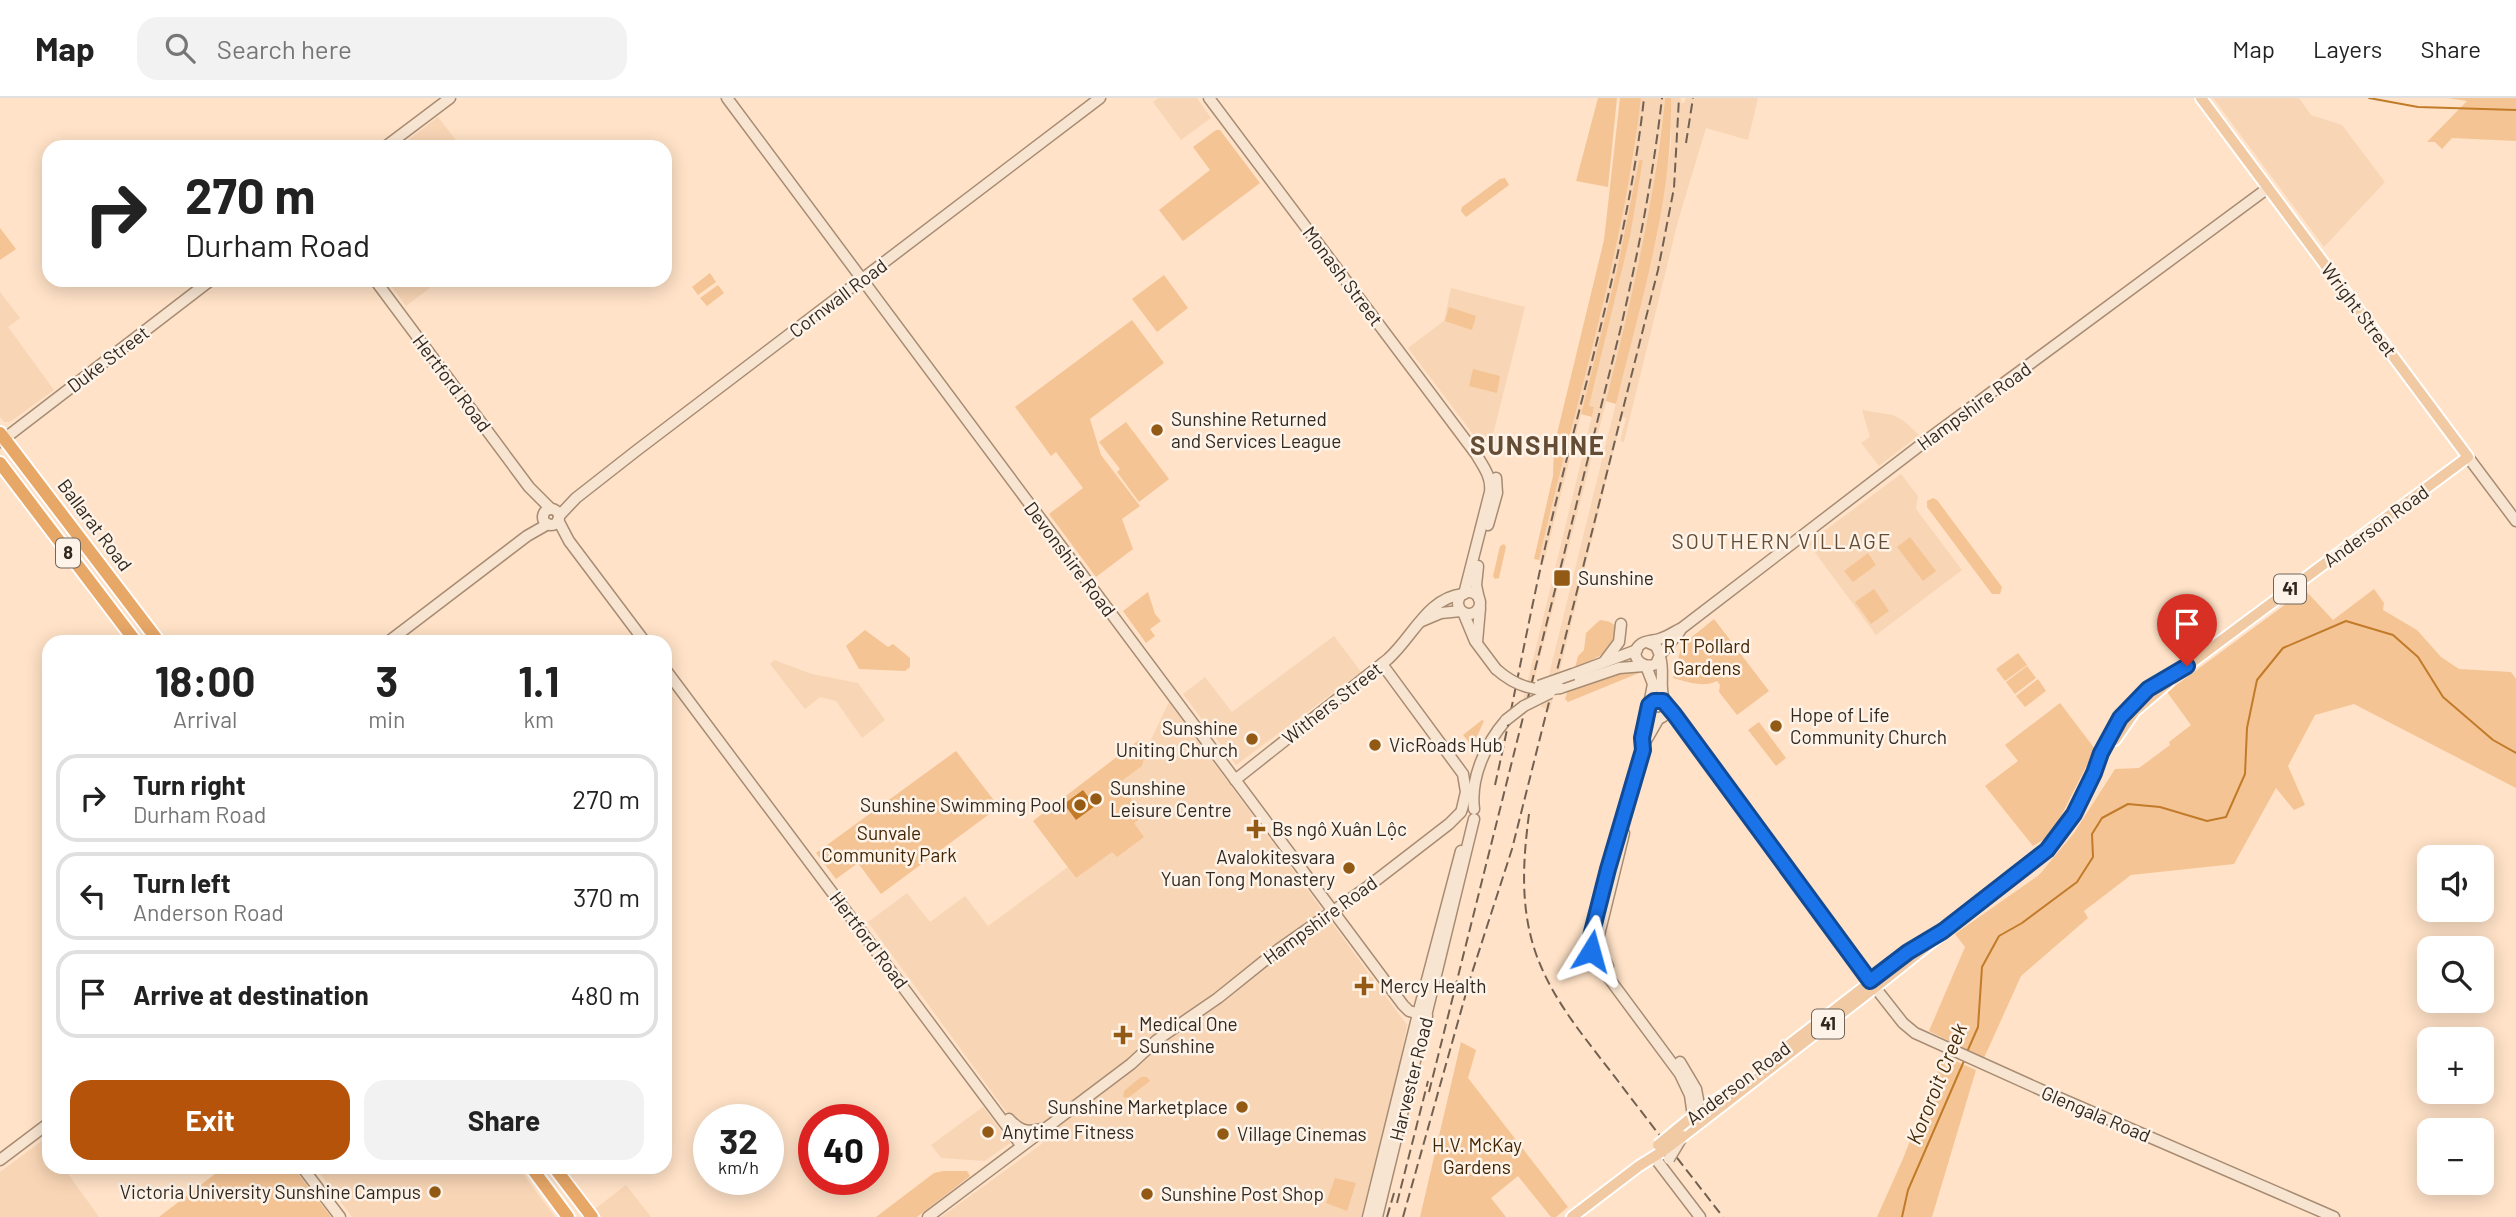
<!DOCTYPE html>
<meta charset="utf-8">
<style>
:root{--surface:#fff;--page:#f2f2f2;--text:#222;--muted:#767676;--line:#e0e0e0;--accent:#b45309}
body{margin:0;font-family:Barlow,sans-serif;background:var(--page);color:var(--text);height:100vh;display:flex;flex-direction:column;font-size:26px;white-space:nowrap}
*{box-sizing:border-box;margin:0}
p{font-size:23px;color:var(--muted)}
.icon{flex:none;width:38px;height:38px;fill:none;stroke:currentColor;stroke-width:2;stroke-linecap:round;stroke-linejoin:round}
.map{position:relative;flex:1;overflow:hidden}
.drawer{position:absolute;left:42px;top:537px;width:630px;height:539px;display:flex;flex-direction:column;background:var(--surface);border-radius:21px;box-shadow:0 4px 18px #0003}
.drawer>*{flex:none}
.top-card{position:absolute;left:42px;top:42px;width:630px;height:147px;border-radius:21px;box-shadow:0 4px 18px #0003;background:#fff;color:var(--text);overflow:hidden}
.fabs{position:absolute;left:2417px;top:747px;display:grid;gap:14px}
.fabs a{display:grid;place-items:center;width:77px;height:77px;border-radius:14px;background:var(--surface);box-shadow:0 4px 18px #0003;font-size:35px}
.speed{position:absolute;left:693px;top:1006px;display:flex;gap:14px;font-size:35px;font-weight:700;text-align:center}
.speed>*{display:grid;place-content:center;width:91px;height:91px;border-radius:50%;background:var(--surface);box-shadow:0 4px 18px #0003;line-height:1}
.speed small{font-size:18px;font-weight:400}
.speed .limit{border:10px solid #d22;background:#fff;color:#111}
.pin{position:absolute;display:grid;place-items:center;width:60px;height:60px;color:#fff;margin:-72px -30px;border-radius:50% 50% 50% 0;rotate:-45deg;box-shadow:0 0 7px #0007}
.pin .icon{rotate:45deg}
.me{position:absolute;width:77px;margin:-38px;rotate:8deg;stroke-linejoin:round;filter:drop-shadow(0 0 5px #0008)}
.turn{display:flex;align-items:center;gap:24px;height:147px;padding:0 28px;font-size:32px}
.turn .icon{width:91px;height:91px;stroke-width:2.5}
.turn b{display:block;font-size:49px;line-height:60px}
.eta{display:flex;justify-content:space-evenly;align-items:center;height:119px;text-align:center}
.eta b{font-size:42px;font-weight:700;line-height:49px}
.button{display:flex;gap:14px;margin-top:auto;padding:14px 28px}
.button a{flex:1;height:80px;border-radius:21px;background:var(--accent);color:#fff;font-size:28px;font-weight:700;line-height:80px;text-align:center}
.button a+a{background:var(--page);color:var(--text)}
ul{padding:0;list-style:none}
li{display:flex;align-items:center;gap:21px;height:88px;margin:0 14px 10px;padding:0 14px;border:4px solid var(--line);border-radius:21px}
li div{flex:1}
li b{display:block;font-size:26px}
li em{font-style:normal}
header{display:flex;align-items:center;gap:42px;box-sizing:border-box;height:98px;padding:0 35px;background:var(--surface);border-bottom:2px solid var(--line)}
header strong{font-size:33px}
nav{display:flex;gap:38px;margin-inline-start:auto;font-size:24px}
.search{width:490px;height:63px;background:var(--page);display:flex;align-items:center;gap:18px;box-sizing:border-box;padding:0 24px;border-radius:21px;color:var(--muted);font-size:26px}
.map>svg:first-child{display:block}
.built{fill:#f8d5b5}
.green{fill:#f5c495}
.water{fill:#c17b29}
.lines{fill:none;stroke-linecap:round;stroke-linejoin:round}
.stream{stroke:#c17b29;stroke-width:2}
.secondary-casing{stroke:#a78c73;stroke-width:13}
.primary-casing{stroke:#fff;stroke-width:14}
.highway-casing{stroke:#fff;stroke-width:16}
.secondary{stroke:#f8e5d1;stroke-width:10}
.primary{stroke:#f1caa4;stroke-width:10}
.highway{stroke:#e7a767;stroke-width:12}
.rail{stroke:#726152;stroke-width:2;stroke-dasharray:10 5;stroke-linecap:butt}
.secondary-bridge-casing{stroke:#a78c73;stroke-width:13;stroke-linecap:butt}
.primary-bridge-casing{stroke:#fff;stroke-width:14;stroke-linecap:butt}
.secondary-bridge{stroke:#f8e5d1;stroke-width:10}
.primary-bridge{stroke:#f1caa4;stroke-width:10}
.route-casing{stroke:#114b97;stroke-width:18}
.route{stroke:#1a73e8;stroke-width:12}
.poi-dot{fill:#935a15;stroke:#fef3e8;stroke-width:2.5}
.labels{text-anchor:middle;stroke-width:5;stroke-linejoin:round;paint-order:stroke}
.shield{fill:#fef3e8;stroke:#70655b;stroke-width:2}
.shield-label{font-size:18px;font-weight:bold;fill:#33281e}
.street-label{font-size:19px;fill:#33281e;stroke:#fef3e8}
.poi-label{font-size:19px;fill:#33281e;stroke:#fef3e8;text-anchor:start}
.park-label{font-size:19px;fill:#422503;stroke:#fef3e8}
.neighbourhood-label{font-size:21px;letter-spacing:2px;fill:#654d35;stroke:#fef3e8}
.water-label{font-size:21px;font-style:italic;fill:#452806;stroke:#fef3e8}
.district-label{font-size:26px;font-weight:bold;letter-spacing:2px;fill:#654d35;stroke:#fef3e8}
</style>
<header>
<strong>Map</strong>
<div class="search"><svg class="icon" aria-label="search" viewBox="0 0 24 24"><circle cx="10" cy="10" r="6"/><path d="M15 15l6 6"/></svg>Search here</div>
<nav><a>Map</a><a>Layers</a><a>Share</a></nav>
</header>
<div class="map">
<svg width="2516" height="1119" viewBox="0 0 2516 1119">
<rect width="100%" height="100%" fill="#ffe2c7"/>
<g class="built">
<path d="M1158 0H1197L1211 20 1181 42 1153 4Z"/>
<path d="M1641 0H1665L1651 105 1626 227 1528 606 1523 603 1594 310 1589 308 1630 139 1643 62H1639L1617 172 1544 464 1539 462 1615 151 1633 61Z"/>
<path d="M1671 0H1681V5H1684L1686 0H1758L1748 42 1706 30 1678 123 1624 344 1620 343 1626 320 1622 319 1550 612 1541 609 1657 139 1671 47Z"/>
<path d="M2213 0H2299L2311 17 2342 27 2385 84 2324 149Z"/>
<path d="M438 19 461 49H399Z"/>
<path d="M387 182H440L406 208Z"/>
<path d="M1451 190 1525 209 1488 356 1408 250 1444 223Z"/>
<path d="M0 194 20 220 8 229 54 292 10 324H4L0 319Z"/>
<path d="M1862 312 1893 317 1904 323 1919 337 1879 368 1861 345 1870 339Z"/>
<path d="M1901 376 1918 398 1916 411 1962 472 1876 537 1808 445Z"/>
<path d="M1334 538 1361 574 1236 667 1183 596 1205 579 1232 614Z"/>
<path d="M774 562 812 576 858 585 885 622 862 640 836 603 820 599 805 611 770 566Z"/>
<path d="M1169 604 1407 927 1397 980 1361 1119H941L1043 1045 1030 1031 1016 1027 868 824 907 795 930 824 965 798 988 828 1068 769 1076 780 1112 753 1117 759 1134 725 1144 717 1119 685 1142 668 1146 652Z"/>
<path d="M983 1009 1010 1045 985 1063 941 1060 931 1047Z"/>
<path d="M43 1042 49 1050V1069H63L99 1119H0V1074Z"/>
<path d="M315 1069H518L555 1119H352Z"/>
<path d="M626 1087 651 1119H602L595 1111Z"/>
</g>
<g class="green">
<path d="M1598 0H1617L1608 89 1576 83Z"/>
<path d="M1620 0H1641C1623 157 1574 309 1539 462L1534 461 1553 378 1554 348 1604 142Z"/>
<path d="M1665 0H1671C1673 104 1640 206 1616 306L1606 303C1631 203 1655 103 1665 0Z"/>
<path d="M2448 0H2516V43L2452 40 2442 51 2435 44H2427L2467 3Z"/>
<path d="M1216 32H1220L1260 85 1183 143 1159 112 1210 72 1193 49Z"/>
<path d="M1639 62H1643L1630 139 1589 308 1594 309 1592 319 1581 316 1617 172Z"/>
<path d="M1505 80 1509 87 1466 119 1461 113 1462 109 1500 81Z"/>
<path d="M0 130 16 151 0 162Z"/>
<path d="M710 175 716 184 698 197 692 189Z"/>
<path d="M1164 177 1188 210 1157 234 1132 201Z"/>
<path d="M718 187 724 195 707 208 700 200Z"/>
<path d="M1449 209 1476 218 1472 232 1445 223Z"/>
<path d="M1132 222 1164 265 1090 321 1101 357 1140 408 1122 421 1133 451 1096 479 1049 416 1083 390 1056 354 1051 358 1015 309Z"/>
<path d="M1473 271 1500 278 1497 295 1469 288Z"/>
<path d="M1126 324 1169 381 1139 404 1117 374 1120 371 1099 344Z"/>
<path d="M1933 400 1937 402 2002 489 2000 496H1992L1927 409V403Z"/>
<path d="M1910 439 1936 473 1923 483 1897 449Z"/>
<path d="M1504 446 1506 449 1499 480 1495 481 1493 478 1500 448Z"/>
<path d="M1868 455 1876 467 1853 484 1844 473Z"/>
<path d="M1874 491 1889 513 1871 526 1855 504Z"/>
<path d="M2374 491 2384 505 2383 512 2417 532 2441 559 2459 571 2511 574 2516 581V690L2354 606 2315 617 2288 668 2305 707 2294 712 2276 690 2234 766 2131 777 2084 813 2088 820 2021 878 1984 960 1929 933 1965 849 1955 836 2039 777 2074 735 2115 671 2139 670 2170 647 2169 644 2191 627 2167 594 2305 492 2333 522Z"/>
<path d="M1148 494 1155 516 1161 523 1150 531 1155 538 1146 545 1123 513Z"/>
<path d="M1714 521 1769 593 1737 617 1719 594 1720 587 1717 583C1703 590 1688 584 1673 580L1682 547Z"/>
<path d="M1600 522C1608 523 1617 525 1618 534 1620 553 1588 563 1575 570L1578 558 1584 552 1586 535Z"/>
<path d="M865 532 888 549 893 546 910 560V569L905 573 859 571 846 548Z"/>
<path d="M2018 555 2027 567 2005 583 1996 571Z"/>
<path d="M2027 568 2036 580 2015 596 2006 584Z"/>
<path d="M1636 573 1639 575 1568 604 1565 601 1568 592 1622 575Z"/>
<path d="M2038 581 2046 593 2025 609 2016 598Z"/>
<path d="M2060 605 2095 651 2058 724 2048 739 2033 748 1985 688 2018 663 2005 647Z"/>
<path d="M1482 622 1484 623 1474 645 1469 644 1463 637Z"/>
<path d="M1759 624 1786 660 1776 668 1748 632Z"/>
<path d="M1139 642 1146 652 1142 668 1119 685 1144 718 1134 725 1144 739 1117 759 1112 754 1076 780 1033 723Z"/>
<path d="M956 653 999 709 881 796 858 765 836 781 816 755Z"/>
<path d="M1461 944 1476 952 1468 980 1568 1109 1556 1119H1551L1518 1078 1491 1100 1506 1119H1420Z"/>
<path d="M1944 958 1976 972 1932 1119H1877L1902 1063Z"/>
<path d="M1141 979H1147L1150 983 1128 1000 1123 999 1124 993Z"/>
<path d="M224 1069H293L331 1119H159Z"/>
<path d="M943 1073H967L970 1078 917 1119H876L934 1075Z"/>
<path d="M1335 1080 1356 1085 1347 1113 1326 1105Z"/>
</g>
<path class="water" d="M1083 692 1095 708 1076 722 1064 706Z"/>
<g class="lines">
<g class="stream">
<path d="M2369 0 2418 9 2516 12"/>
<path d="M1967 954 1978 929 1982 869 1999 838 2022 825 2077 784 2093 759 2092 736 2102 720 2128 706 2160 709 2207 723 2226 719 2245 676 2247 630 2257 582 2283 550 2346 523 2393 537 2418 559 2443 599 2493 642 2516 655"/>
<path d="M1902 1119 1908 1092 1964 963"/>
</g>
<defs>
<g id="secondary">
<path d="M727 0 1403 907 1409 913 1427 918"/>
<path d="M1209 0 1476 356C1483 368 1492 379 1490 394L1464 496"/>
<path d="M385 49 450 0"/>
<path d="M375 182 529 389 551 411"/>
<path d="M0 344 211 182"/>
<path d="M2468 359 2516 423"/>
<circle cx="551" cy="419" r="8"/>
<path d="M559 418 576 400 636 353 1100 0"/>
<path d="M558 422 569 443 645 544"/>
<path d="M1488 427 1497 395 1496 380"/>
<path d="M1478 468 1476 487 1479 501"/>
<circle cx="1469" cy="505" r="11"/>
<path d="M1463 514 1475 543 1496 571"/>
<path d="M1422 523 1441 515 1461 513"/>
<path d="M388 544 527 438 548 426"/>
<path d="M1477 544 1480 510"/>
<path d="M1647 544 1656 548 1660 557 1656 566C1640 573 1628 555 1641 546 1647 542 1656 543 1662 540 1669 538 1675 533 1682 530L1931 339 2268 90"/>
<path d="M1660 557 1680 533"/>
<path d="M1660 559C1665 574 1658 590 1665 604"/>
<path d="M1604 564 1619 544 1621 526"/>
<path d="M1382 566 1463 676 1466 694 1462 711"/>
<path d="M1646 568 1653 586 1649 607"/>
<path d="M665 571 1021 1047"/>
<path d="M1573 576 1637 552"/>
<path d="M1560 590 1619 570 1644 568"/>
<circle cx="1658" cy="611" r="9"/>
<path d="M1666 606 1870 883 1903 925 1915 935 2048 995 2334 1119"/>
<path d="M1659 620 1644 646 1633 687 1630 692 1608 771 1590 848 1594 860 1680 976 1690 997 1693 1018"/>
<path d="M1644 646 1642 641 1649 610"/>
<path d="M1235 682 1388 561C1413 539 1427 500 1463 496"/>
<path d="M1474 711C1470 680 1486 645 1506 622"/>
<path d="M1608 868 1599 853 1597 845 1624 735"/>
<path d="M1680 964 1696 991 1700 1013"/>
<path d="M1009 1021C1019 1032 1026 1035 1041 1031"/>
<path d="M1655 1060 1700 1119"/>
<path d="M0 1062 49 1025"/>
<path d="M302 1069 340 1119"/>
<path d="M928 1119 1131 966 1157 942 1218 900 1279 851 1370 787 1449 726 1461 714"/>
<path d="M1368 1119 1418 916 1461 753"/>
<path d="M1377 1119 1474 721"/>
</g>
<g id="primary">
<path d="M2115 642 2135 613 2168 585"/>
<path d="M2094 675C2105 642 2120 612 2148 591 2160 582 2174 576 2187 568L2468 359 2201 0"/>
<path d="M1785 950 1916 849"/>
<path d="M1687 1023 1731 992"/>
<path d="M1683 1038 1882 884 2047 752 2074 716 2097 670"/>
<path d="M1572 1119 1639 1068 1663 1053"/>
</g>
<g id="highway">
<path d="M0 335 159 544"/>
<path d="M0 365 136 544"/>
<path d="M531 1069 568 1119"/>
<path d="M554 1069 592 1119"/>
</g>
</defs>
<use href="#secondary" class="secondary-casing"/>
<use href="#primary" class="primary-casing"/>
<use href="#highway" class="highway-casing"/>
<use href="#secondary" class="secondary"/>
<use href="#primary" class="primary"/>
<use href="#highway" class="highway"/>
<g class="rail">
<path d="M1686 45 1693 0"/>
<path d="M1495 687C1516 594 1532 500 1555 408 1588 273 1629 139 1644 0"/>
<path d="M1529 716C1523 762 1520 808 1535 853 1552 903 1587 942 1618 983 1653 1029 1688 1074 1723 1119"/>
<path d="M1429 994 1620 233C1638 156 1653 79 1662 0"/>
<path d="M1397 1105 1428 983"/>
<path d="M1387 1119 1394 1095"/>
<path d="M1403 1119 1470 881 1512 751 1658 172 1674 90 1679 0"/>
</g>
<defs>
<g id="secondary-bridge">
<path d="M1496 571C1515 588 1535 595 1560 590"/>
<path d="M1539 588 1573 576"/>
<path d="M1506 622 1524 608 1550 595"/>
<path d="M1669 1061 1681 1041"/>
</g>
<g id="primary-bridge">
<path d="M1658 1047 1687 1023"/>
<path d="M1663 1053 1683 1038"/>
</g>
</defs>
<use href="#secondary-bridge" class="secondary-bridge-casing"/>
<use href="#primary-bridge" class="primary-bridge-casing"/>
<use href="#secondary-bridge" class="secondary-bridge"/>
<use href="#primary-bridge" class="primary-bridge"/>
</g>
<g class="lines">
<defs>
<path id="route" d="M1591 853V838L1608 771 1643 652 1642 640 1645 626 1649 607 1654 603H1663L1674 616 1870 883 1908 854 1943 833 2047 752 2074 716 2094 675 2101 655 2120 620 2148 591 2187 568"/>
</defs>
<use href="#route" class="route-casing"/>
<use href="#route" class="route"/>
</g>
<g class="poi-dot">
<circle cx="1157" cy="332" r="7"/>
<rect x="1553" y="471" width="18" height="18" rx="3.5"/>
<circle cx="1776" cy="628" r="7"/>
<circle cx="1252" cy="641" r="7"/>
<circle cx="1375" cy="647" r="7"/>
<circle cx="1096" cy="701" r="7"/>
<circle cx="1080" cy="707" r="7"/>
<path d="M1252.5 720.5h7v7h7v7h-7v7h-7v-7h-7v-7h7z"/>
<circle cx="1349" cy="770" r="7"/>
<path d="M1360.5 877.5h7v7h7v7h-7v7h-7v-7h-7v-7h7z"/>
<path d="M1119.5 926.5h7v7h7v7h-7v7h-7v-7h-7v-7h7z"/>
<circle cx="1242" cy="1009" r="7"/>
<circle cx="988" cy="1034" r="7"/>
<circle cx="1223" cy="1036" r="7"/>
<circle cx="435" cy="1094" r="7"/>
<circle cx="1147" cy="1096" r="7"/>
</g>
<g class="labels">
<g class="shield">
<rect x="56" y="440.5" width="24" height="29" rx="5"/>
<rect x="2274" y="476.5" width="32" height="29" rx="5"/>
<rect x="1812" y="911.5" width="32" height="29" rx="5"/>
</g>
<g class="shield-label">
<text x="68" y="461">8</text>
<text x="2290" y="497">41</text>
<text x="1828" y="932">41</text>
</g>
<g class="street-label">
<text transform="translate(1343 178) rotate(53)" y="7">Monash Street</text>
<text transform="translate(838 200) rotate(-37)" y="7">Cornwall Road</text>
<text transform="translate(2359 212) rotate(53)" y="7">Wright Street</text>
<text transform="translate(108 261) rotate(-37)" y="7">Duke Street</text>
<text transform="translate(452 285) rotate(53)" y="7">Hertford Road</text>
<text transform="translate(1974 308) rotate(-36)" y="7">Hampshire Road</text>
<text transform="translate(95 427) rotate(53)" y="7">Ballarat Road</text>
<text transform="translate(2376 428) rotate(-36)" y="7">Anderson Road</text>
<text transform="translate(1070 461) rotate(53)" y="7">Devonshire Road</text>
<text transform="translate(1332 605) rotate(-38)" y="7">Withers Street</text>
<text transform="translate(1320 822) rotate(-36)" y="7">Hampshire Road</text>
<text transform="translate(869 842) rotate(53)" y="7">Hertford Road</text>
<text transform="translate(1411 981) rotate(-76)" y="7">Harvester Road</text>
<text transform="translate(1738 985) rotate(-37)" y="7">Anderson Road</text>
<text transform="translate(2096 1016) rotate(23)" y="7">Glengala Road</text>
</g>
<g class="poi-label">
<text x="1171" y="328">Sunshine Returned<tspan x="1171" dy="22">and Services League</tspan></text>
<text x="1578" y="487">Sunshine</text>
<text x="1790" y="624">Hope of Life<tspan x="1790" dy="22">Community Church</tspan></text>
<text x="1238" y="637" text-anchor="end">Sunshine<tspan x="1238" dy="22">Uniting Church</tspan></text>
<text x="1389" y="654">VicRoads Hub</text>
<text x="1110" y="697">Sunshine<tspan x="1110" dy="22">Leisure Centre</tspan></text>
<text x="1066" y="714" text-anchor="end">Sunshine Swimming Pool</text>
<text x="1272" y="738">Bs ngô Xuân Lộc</text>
<text x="1335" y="766" text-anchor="end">Avalokitesvara<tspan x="1335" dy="22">Yuan Tong Monastery</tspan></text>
<text x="1380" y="895">Mercy Health</text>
<text x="1139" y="933">Medical One<tspan x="1139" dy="22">Sunshine</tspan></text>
<text x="1228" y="1016" text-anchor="end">Sunshine Marketplace</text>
<text x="1002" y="1041">Anytime Fitness</text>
<text x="1237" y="1043">Village Cinemas</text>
<text x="421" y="1101" text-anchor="end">Victoria University Sunshine Campus</text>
<text x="1161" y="1103">Sunshine Post Shop</text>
</g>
<g class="park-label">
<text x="1707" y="555">R T Pollard<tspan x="1707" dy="22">Gardens</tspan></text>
<text x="889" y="742">Sunvale<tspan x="889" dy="22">Community Park</tspan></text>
<text x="1477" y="1054">H.V. McKay<tspan x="1477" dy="22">Gardens</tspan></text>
</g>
<g class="neighbourhood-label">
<text x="1782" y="451">SOUTHERN VILLAGE</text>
</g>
<g class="water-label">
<text transform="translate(1937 986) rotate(-68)" y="7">Kororoit Creek</text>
</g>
<g class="district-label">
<text x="1538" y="357">SUNSHINE</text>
</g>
</g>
</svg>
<div class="fabs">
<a><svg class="icon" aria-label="sound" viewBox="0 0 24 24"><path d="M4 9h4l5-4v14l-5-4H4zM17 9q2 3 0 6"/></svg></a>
<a><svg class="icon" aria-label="search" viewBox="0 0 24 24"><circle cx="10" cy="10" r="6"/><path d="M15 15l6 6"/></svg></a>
<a>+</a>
<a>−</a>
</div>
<div class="speed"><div>32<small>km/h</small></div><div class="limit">40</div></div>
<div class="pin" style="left:2187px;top:568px;background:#d93025"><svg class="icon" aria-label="arrive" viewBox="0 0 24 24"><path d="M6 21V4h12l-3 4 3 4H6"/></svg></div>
<svg class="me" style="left:1591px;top:853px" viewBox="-20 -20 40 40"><path d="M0-17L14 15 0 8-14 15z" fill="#1a73e8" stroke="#fff" stroke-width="4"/></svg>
<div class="top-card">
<div class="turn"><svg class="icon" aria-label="right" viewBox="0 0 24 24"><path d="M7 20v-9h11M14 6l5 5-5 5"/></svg><div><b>270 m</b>Durham Road</div></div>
</div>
<section class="drawer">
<div class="eta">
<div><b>18:00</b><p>Arrival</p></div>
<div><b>3</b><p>min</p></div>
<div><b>1.1</b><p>km</p></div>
</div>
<ul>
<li><svg class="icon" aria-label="right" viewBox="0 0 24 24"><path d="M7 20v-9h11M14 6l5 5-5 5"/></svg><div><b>Turn right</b><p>Durham Road</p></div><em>270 m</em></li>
<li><svg class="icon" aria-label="left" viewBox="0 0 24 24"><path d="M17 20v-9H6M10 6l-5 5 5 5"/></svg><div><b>Turn left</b><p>Anderson Road</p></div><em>370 m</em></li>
<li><svg class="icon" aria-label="arrive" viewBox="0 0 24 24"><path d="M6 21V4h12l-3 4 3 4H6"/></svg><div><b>Arrive at destination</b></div><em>480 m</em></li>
</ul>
<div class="button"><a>Exit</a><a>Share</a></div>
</section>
</div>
